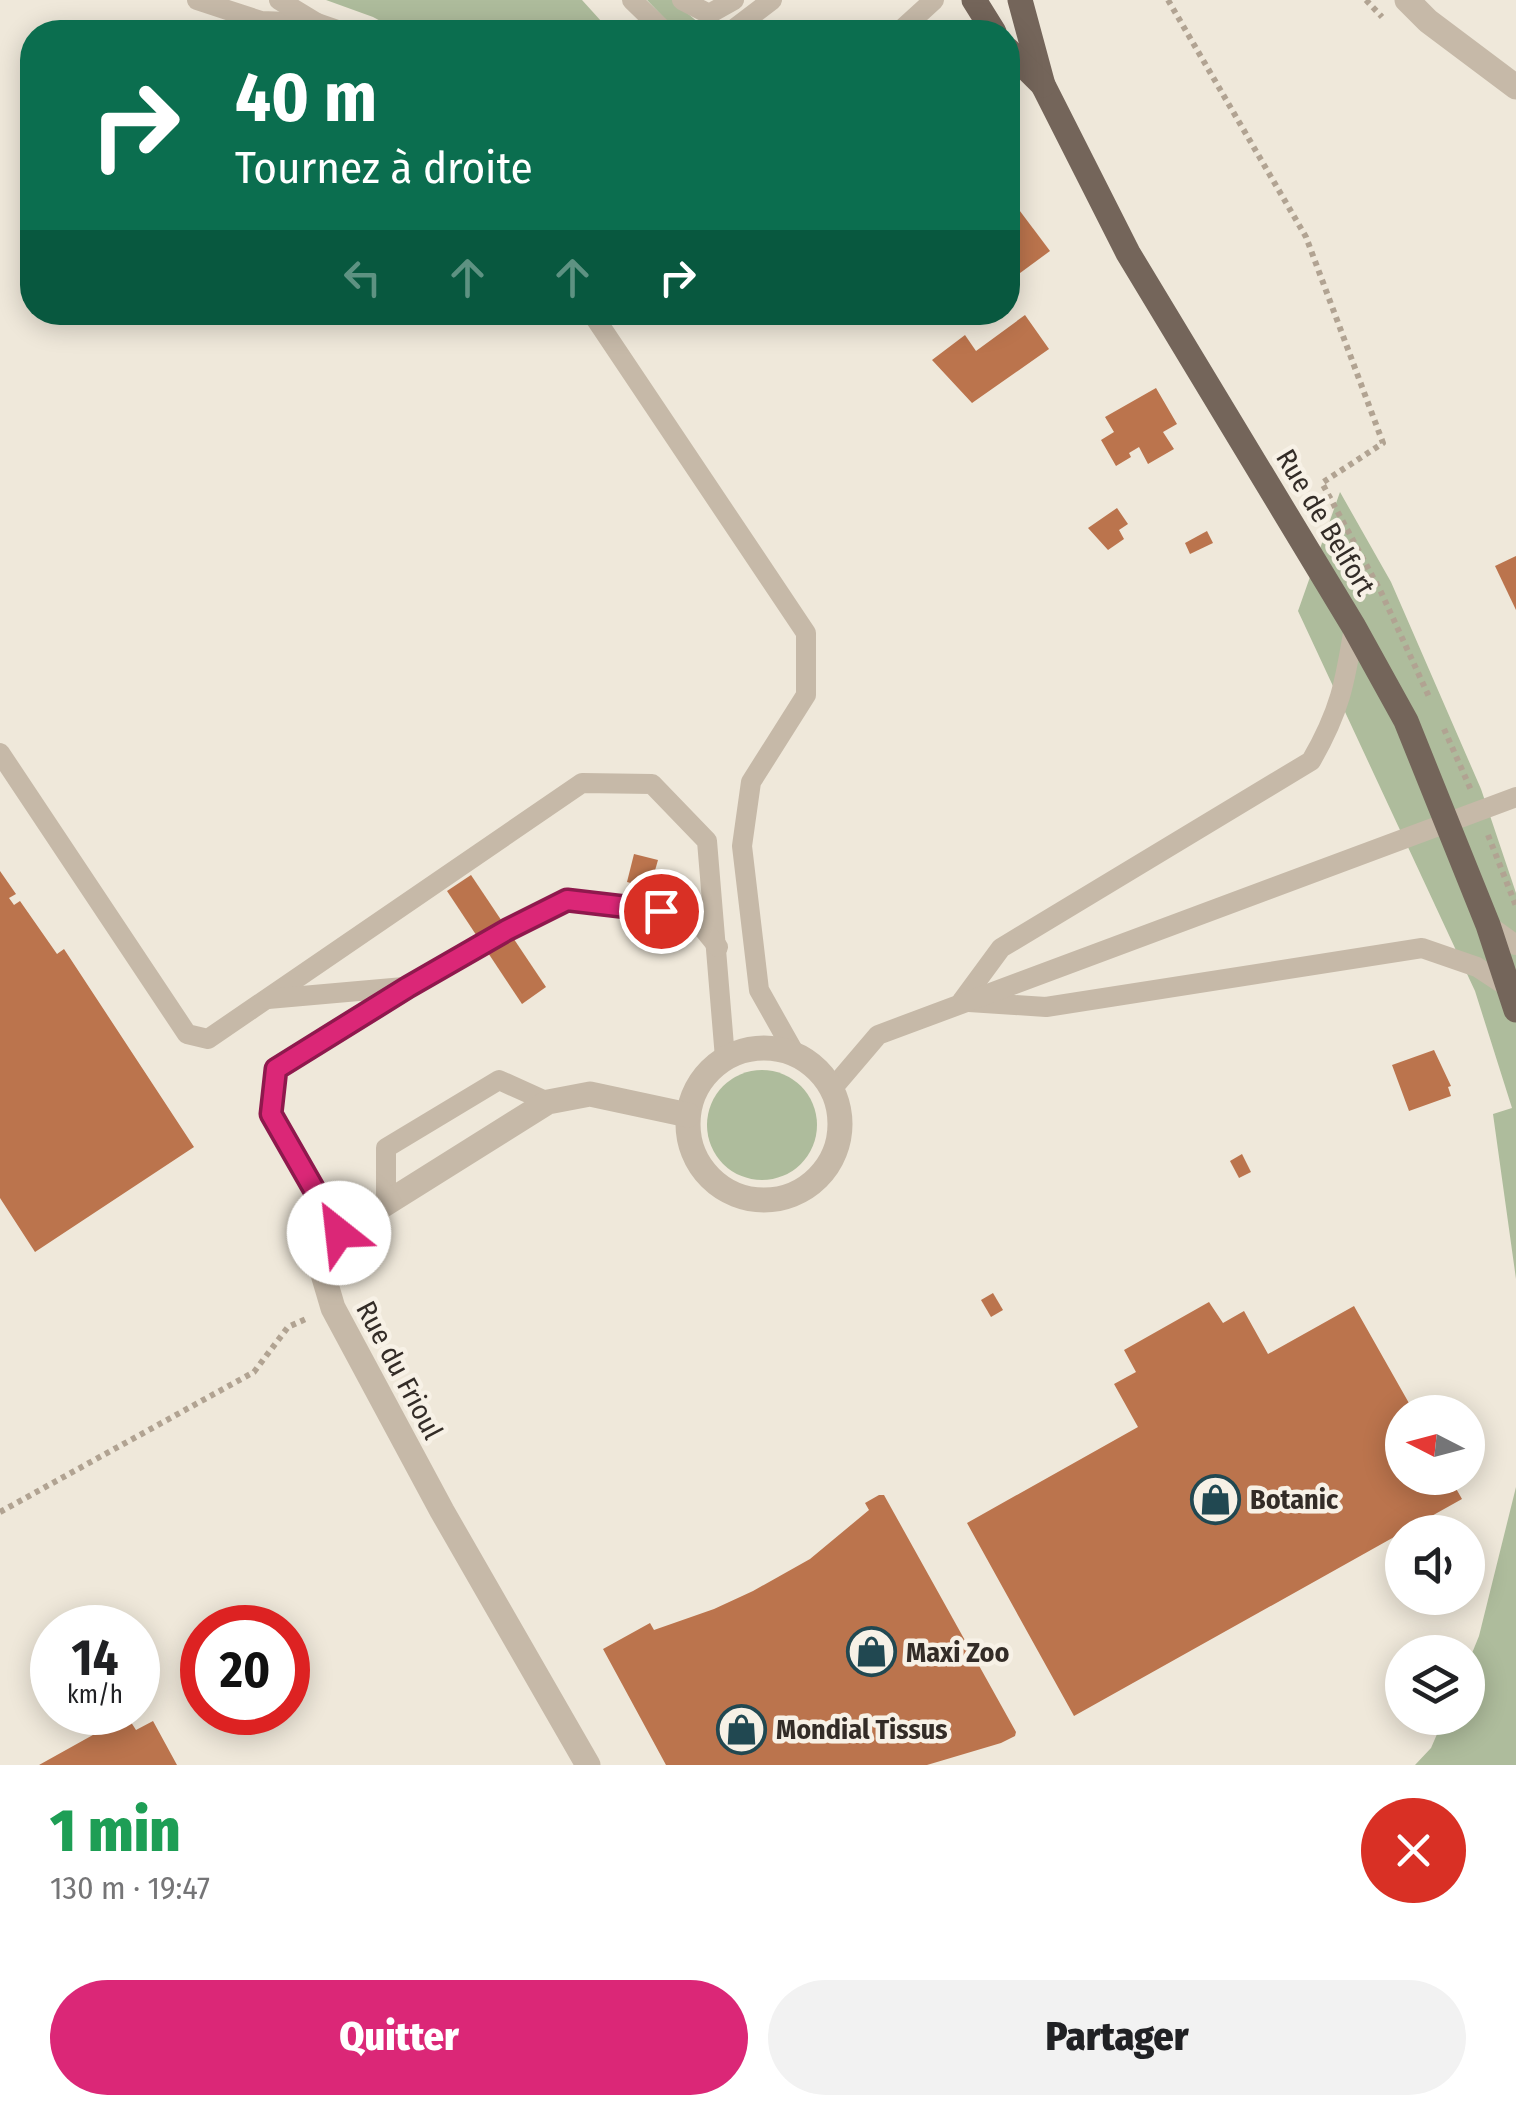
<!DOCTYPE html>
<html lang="fr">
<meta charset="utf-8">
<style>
:root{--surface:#fff;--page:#f2f2f2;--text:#202124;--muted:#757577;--accent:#db2777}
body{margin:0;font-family:"Fira Sans Condensed",sans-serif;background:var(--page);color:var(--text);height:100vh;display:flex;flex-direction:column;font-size:38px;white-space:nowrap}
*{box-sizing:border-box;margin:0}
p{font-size:32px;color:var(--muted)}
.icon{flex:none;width:55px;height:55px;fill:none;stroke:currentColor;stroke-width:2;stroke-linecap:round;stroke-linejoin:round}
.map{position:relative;height:1765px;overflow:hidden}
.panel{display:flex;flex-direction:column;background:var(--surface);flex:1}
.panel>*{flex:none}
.banner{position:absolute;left:20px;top:20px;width:1000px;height:305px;border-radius:40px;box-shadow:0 5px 25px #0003;background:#0b6e4f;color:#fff;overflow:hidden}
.needle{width:65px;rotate:276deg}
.tools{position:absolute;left:1385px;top:1395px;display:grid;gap:20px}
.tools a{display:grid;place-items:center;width:100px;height:100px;border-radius:50%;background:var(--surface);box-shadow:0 5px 25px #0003;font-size:50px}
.speed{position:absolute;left:30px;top:1605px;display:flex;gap:20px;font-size:50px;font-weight:700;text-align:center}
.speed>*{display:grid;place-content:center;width:130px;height:130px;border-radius:50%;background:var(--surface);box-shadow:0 5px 25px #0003;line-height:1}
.speed small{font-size:25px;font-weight:400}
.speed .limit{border:15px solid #d22;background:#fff;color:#111}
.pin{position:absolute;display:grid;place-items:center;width:85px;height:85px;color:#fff;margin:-42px;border:5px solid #fff;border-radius:50%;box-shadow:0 2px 10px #0007}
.me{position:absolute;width:110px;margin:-55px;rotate:331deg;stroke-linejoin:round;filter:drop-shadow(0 0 8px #0008)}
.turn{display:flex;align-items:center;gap:35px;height:210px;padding:0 50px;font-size:45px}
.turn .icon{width:130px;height:130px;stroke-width:2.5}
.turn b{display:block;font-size:70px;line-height:85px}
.lanes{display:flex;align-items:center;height:95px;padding:0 50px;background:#0003;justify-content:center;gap:50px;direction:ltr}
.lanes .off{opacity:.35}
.round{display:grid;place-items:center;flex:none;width:105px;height:105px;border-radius:52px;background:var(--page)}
.head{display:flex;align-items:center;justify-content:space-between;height:170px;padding:0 50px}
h1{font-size:60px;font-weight:800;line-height:75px;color:#1e9e55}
.button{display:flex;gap:20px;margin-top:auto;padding:20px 50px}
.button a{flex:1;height:115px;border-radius:60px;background:var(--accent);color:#fff;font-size:40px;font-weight:800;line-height:115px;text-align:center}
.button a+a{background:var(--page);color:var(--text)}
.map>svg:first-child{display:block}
.green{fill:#aebc9c}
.building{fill:#bb744d}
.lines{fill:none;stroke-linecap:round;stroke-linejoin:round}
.path{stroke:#b1a392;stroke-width:6;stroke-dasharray:5 5;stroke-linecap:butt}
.lane{stroke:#c6b9a8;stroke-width:20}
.street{stroke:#c6b9a8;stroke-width:25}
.primary{stroke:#74655a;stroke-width:25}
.route-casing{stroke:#8e194d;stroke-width:25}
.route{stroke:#db2777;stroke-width:18}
.labels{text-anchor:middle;stroke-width:9;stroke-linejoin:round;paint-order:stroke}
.street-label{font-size:28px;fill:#332c27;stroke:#f7f1e6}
.poi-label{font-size:28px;font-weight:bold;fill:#332c27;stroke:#f7f1e6;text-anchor:start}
</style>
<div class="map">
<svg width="1516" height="1765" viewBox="0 0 1516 1765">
<rect width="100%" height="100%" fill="#efe8da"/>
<g class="green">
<path d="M326 0H582L611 32H401L373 17Z"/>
<path d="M647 0H672L707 30 671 25Z"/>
<path d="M1340 492 1391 582 1481 789 1516 893V1279L1493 1114 1512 1108 1475 991 1298 611Z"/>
<circle cx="762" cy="1125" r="55"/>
<path d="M1516 1487V1765H1415L1431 1748 1444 1718H1468V1663L1479 1636Z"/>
</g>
<g class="building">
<path d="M1008 195 1050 251 1016 276 1008 265Z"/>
<path d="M968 312H994L977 325Z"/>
<path d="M1025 315 1049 349 972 403 932 360 965 335 976 351Z"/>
<path d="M1156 388 1177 424 1163 432 1174 449 1148 464 1139 447 1129 453 1131 457 1116 466 1101 440 1114 432 1105 417Z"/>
<path d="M1117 508 1128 524 1119 530 1124 539 1108 550 1088 528Z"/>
<path d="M1207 531 1213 543 1190 554 1185 543Z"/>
<path d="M1516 556V610L1495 566Z"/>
<path d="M634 854 658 860 650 888 627 882Z"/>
<path d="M0 871 16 894 9 898 14 905 20 901 57 954 64 949 194 1147 35 1252 0 1198Z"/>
<path d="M471 875 546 987 522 1004 447 891Z"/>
<path d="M1434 1050 1451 1086 1448 1087 1451 1096 1409 1111 1392 1065Z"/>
<path d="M1242 1154 1251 1172 1239 1178 1230 1161Z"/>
<path d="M993 1293 1003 1310 991 1317 981 1300Z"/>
<path d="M1209 1302 1223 1323 1244 1311 1268 1354 1354 1306 1414 1412H1402V1478H1450L1462 1499 1074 1716 967 1523 1138 1427 1114 1384 1136 1372 1124 1350Z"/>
<path d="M879 1495H884L1016 1732 1015 1736 1001 1743 927 1765H666L603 1649 650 1623 654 1630 714 1609 753 1591 810 1559 869 1510 865 1503Z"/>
<path d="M127 1716 136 1730 153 1721 177 1765H39Z"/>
</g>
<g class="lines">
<g class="path">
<path d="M1168 0 1306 237 1383 443 1322 483 1381 592 1430 699"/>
<path d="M1366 0 1382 17"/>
<path d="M1444 729 1471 790"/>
<path d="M1488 835 1516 906"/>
<path d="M0 1512 254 1372 288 1327 308 1318"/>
</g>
<g class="lane">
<path d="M197 0 261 21 317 23"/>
<path d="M279 0 317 23 343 32"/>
<path d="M632 0 665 32"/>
<path d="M682 0 709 14 734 0"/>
<path d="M730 32 772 0"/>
<path d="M899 32 934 0"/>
<path d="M591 312 806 633V695L751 782 742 846 759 990 795 1054"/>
<path d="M0 753 187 1034 208 1039 582 783 652 784 707 841 725 1058"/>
<path d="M1488 925 1516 945"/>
<path d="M268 999 404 987"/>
<path d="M962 1001 1001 948 1311 761C1340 711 1345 683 1354 627"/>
<path d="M969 1002 1046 1007 1422 948 1477 967 1509 988"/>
<path d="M832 1089 878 1035 1516 797"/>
<path d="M386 1201V1148L499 1080 548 1102"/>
<path d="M339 1233 271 1113 276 1069 408 987 507 930 567 900 692 915 718 947"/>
</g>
<g class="street">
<path d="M1407 0 1428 21 1516 87"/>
<circle cx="764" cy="1124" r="76"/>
<path d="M588 1765 442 1511 333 1308 320 1264 339 1233 548 1102 590 1094 688 1115"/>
</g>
<g class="primary">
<path d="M974 0 994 32"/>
<path d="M1020 0 1043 85 1128 253 1354 627 1406 721 1488 925 1516 1010"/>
<path d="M1008 50 1043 85"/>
</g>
</g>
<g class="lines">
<defs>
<path id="route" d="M339 1233 271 1114 276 1069 408 987 507 930 567 900 661 911"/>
</defs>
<use href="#route" class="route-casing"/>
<use href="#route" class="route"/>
</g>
<defs>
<symbol id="shop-ring" viewBox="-11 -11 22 22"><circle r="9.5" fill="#f7f1e6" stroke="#214851" stroke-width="1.5"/><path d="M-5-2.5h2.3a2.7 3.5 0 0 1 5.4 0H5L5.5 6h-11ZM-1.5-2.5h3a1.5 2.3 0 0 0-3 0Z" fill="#214851"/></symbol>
</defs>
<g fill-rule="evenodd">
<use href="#shop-ring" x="1188" y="1472" width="55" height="55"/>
<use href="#shop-ring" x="844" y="1624" width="55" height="55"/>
<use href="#shop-ring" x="714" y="1702" width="55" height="55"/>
</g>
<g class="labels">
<g class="street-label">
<text transform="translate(1326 522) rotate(59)" y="10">Rue de Belfort</text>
<text transform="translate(400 1370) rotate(62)" y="10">Rue du Frioul</text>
</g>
<g class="poi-label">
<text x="1250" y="1509">Botanic</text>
<text x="906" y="1662">Maxi Zoo</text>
<text x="776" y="1739">Mondial Tissus</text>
</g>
</g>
</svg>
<div class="tools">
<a><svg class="needle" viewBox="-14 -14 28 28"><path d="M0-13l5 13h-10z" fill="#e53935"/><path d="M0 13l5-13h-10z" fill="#757577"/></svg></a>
<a><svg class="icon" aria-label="sound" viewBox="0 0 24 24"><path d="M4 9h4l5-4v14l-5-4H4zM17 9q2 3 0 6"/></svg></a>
<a><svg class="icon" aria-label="layers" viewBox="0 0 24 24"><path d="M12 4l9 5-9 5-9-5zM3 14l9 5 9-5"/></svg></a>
</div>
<div class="speed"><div>14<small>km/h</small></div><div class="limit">20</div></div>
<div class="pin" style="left:661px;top:911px;background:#d93025"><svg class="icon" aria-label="arrive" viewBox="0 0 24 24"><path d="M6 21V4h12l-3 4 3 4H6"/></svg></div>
<svg class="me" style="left:339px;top:1233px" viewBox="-20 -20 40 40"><circle r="19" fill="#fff"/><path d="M0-13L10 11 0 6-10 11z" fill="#db2777"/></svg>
<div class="banner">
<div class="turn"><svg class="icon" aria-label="right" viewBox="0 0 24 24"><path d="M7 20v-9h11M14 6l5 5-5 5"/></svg><div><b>40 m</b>Tournez à droite</div></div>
<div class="lanes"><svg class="icon off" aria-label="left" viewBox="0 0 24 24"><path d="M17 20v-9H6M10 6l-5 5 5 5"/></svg><svg class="icon off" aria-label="ahead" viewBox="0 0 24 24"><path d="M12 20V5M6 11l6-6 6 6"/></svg><svg class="icon off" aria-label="ahead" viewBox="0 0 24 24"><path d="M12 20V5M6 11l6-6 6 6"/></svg><svg class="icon" aria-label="right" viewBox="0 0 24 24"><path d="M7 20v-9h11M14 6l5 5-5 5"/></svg></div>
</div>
</div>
<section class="panel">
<div class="head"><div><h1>1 min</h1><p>130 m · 19:47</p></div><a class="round" style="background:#d93025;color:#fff"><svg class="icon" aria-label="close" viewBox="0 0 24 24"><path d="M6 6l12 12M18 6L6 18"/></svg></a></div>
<div class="button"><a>Quitter</a><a>Partager</a></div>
</section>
